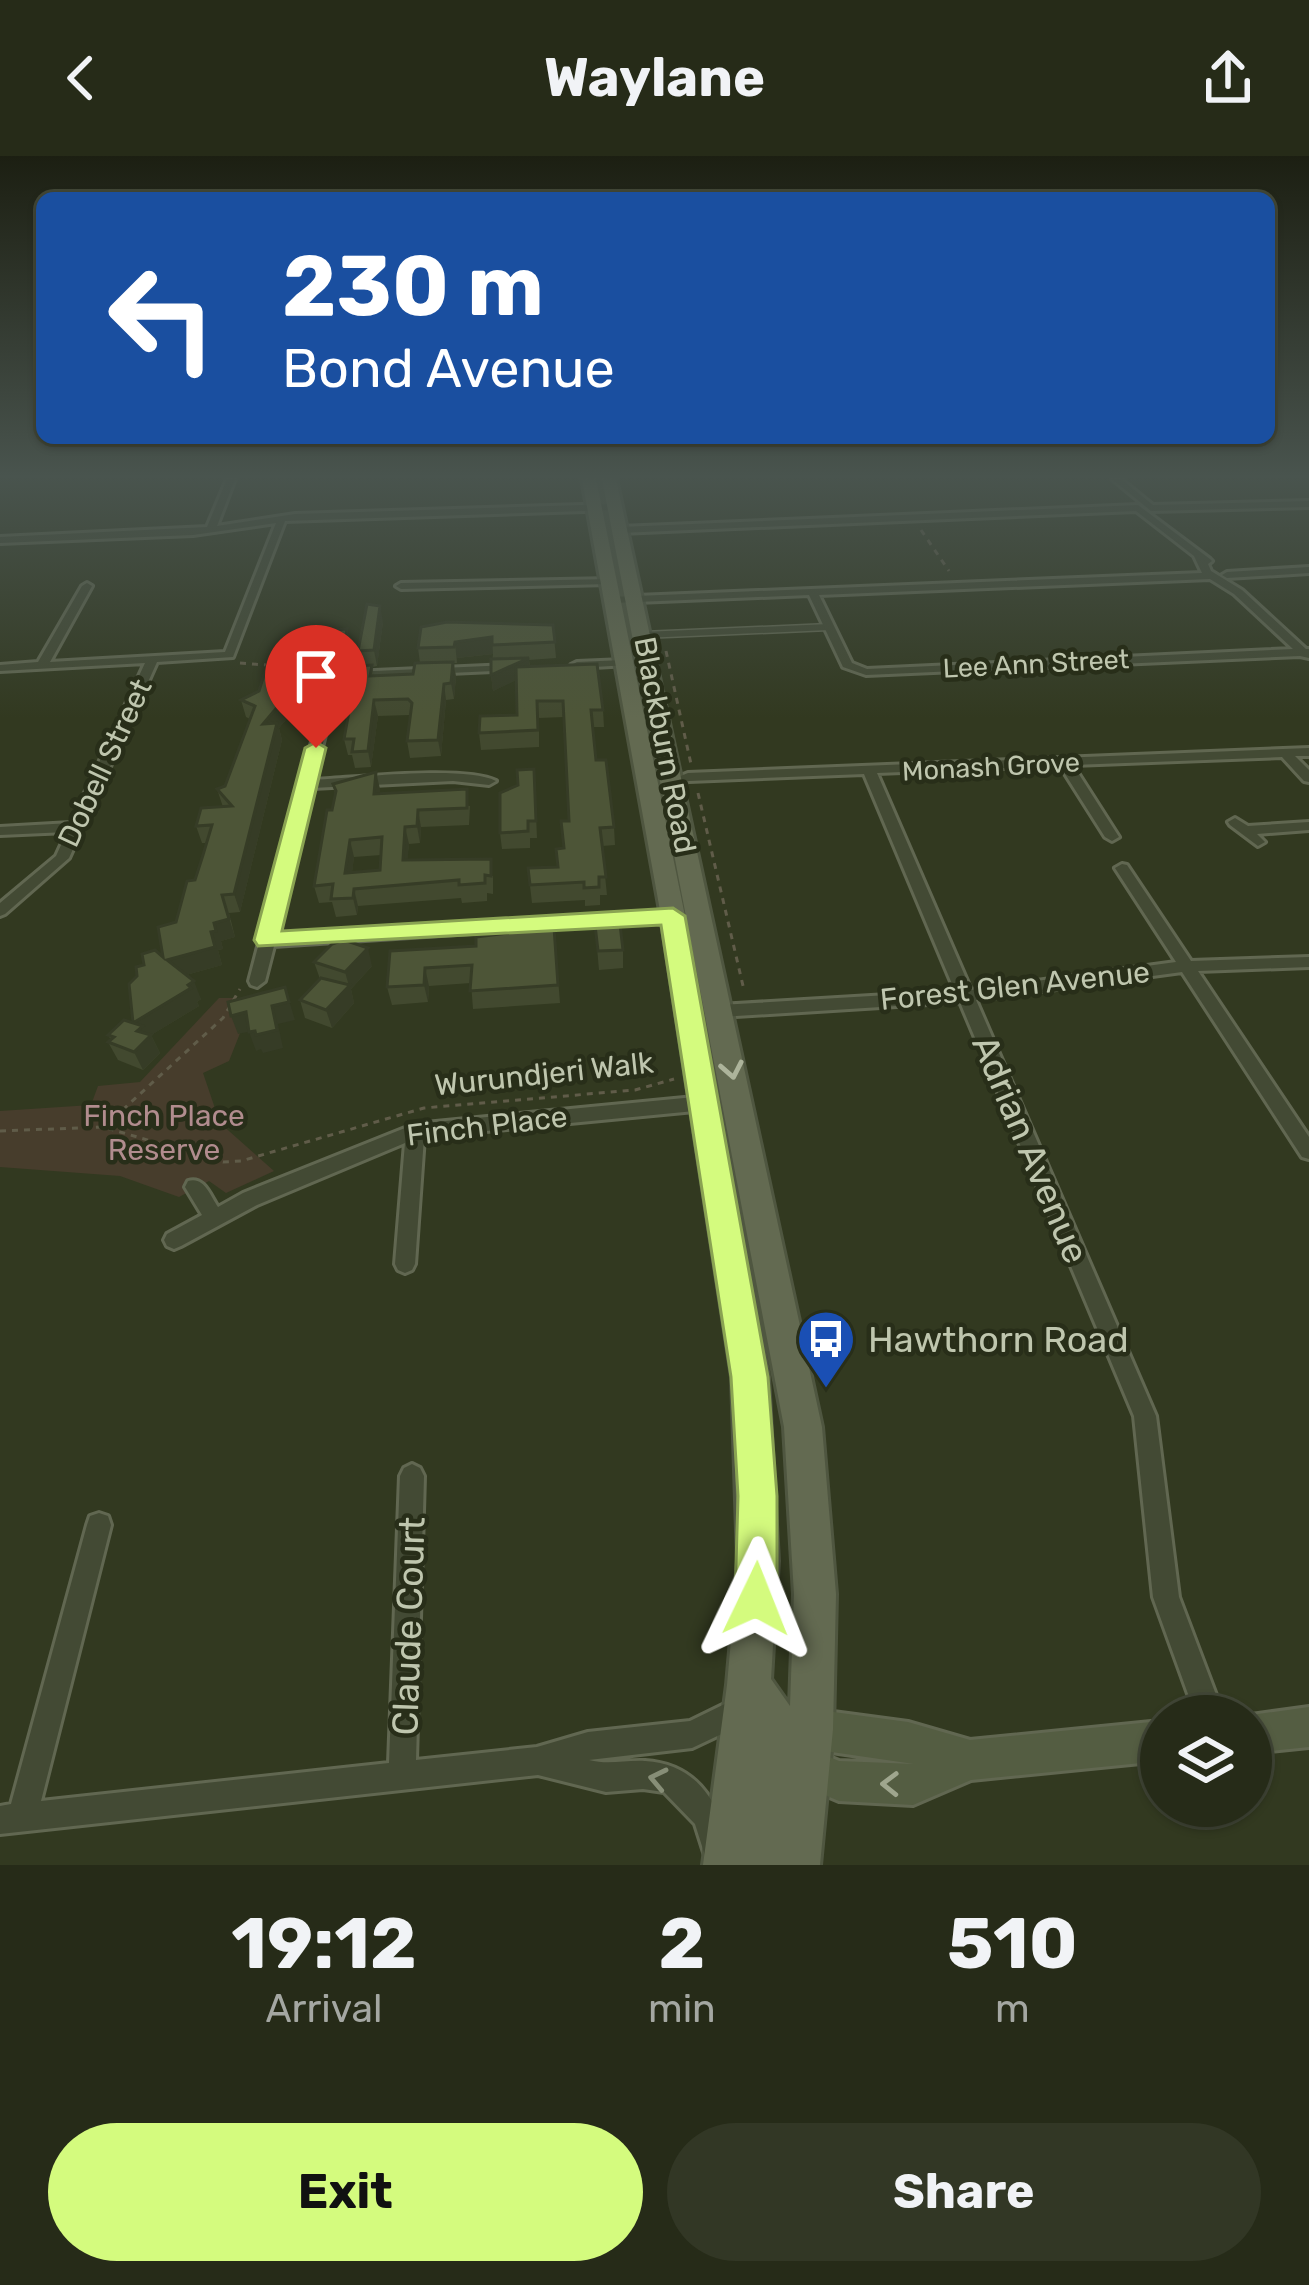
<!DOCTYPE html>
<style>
:root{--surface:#262b18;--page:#323725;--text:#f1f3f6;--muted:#a4a7a2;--line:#424737;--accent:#d4fb7e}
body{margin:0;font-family:Rubik,sans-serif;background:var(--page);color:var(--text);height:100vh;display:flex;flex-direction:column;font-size:45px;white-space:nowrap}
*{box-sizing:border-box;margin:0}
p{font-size:39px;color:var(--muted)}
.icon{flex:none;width:66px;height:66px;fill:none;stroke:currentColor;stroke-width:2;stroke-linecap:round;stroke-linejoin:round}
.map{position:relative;height:1709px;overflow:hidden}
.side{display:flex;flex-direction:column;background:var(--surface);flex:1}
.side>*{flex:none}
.top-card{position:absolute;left:36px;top:36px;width:1239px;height:252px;border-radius:18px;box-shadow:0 3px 9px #0004,0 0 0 3px var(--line);background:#1a4fa0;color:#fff;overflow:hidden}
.controls{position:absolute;left:1140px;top:1539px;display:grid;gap:24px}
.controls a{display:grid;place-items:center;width:132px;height:132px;border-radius:50%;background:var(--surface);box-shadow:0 3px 9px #0004,0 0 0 3px var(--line);font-size:60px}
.pin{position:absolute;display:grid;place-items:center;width:102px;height:102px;color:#fff;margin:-123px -51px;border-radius:50% 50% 50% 0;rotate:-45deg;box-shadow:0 0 12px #0007}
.pin .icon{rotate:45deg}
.me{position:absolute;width:132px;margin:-66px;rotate:2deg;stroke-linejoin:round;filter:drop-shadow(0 0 9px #0008)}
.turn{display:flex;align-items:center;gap:42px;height:252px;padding:0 48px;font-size:54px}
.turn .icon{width:156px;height:156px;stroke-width:2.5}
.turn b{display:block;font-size:84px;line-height:102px}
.eta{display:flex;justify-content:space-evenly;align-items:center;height:204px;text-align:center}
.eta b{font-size:72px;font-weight:700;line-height:84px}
.primary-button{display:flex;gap:24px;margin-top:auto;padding:24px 48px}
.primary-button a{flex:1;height:138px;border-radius:72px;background:var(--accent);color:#111;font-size:48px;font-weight:700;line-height:138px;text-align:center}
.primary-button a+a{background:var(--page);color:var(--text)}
header{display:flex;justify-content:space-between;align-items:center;height:156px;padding:0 48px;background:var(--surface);font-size:54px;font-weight:700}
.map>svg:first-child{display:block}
.green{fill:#473d2c}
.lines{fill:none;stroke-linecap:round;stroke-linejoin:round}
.lane-casing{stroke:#616751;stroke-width:9}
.street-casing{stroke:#616751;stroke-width:6}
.secondary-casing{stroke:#616751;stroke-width:6}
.primary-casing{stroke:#4f5640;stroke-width:6}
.path{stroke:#605c49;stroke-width:3;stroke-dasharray:6 6;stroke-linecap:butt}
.lane{stroke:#434a34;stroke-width:6}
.street{fill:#434a34;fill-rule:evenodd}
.secondary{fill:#545d42;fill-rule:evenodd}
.primary{fill:#636a51;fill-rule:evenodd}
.wall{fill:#42492f;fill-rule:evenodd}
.shaded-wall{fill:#363c26}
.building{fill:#4d5537;stroke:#363c26;stroke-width:3;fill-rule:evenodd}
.oneway{stroke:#adb49b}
.oneway2{stroke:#878e77}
.oneway3{stroke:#9fa68e}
.route{fill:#d4fb7e;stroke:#8aa352;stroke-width:3}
.labels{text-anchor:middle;stroke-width:9;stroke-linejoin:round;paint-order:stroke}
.far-street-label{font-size:27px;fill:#bfc6ae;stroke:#282e19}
.street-label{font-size:30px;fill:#bfc6ae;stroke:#282e19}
.park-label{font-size:30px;fill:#b18c8e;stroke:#282e19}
.near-street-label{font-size:36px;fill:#bfc6ae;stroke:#282e19}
.near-poi-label{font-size:36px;fill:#bfc6ae;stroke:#282e19;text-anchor:start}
</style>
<header><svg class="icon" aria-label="back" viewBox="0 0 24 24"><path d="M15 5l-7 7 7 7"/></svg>Waylane<svg class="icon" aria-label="share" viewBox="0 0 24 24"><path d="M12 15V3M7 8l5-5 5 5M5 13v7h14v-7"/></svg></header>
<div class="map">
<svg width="1309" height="1709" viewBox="0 0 1309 1709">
<rect width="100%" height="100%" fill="#323920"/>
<path class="green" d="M219 842H254L229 905 203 917 220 967 274 1015 226 1037 209 1025 179 1041 120 1020 0 1011V955L91 949 98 930 140 926Z"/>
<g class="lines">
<defs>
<path id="lane" d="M643 479 829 471"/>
<g id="street">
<path d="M227 323H235L217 370 295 358 615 348 619 351 615 354 285 365 233 501 157 506 69 702 5 758 0 760V747L56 700 67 676 0 679V671L71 667 145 507 0 515V509L38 506 82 430 87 427 92 430 50 506 225 496 276 367 193 379 0 387V381L207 371Z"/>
<path d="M1112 323H1121L1153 349 1309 345V351L1151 355Z"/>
<path d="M1138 349 1210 403 1212 405 1208 408 1211 415 1242 434 1306 493H1309V502L1300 500 866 519 843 511 809 439 612 447 607 444 612 441 1202 417 1194 400 1136 355 620 377 615 374 620 371ZM1210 423 1234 438 1293 493 867 513 852 507 819 439Z"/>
<path d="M1309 411V417L1227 422 1222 419 1227 416Z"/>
<path d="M613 423V427L609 428 401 433 396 430 401 427Z"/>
<path d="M624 504 630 507 628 509 577 512 571 509 577 506Z"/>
<path d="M509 509 515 512 513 514 339 522 314 624C355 622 464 609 496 625L489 629 453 625 312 632 276 779 679 755 687 760 684 763 274 790 265 825 257 831 251 829 249 825 330 517Z"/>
<path d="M1309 592V600H1295L1309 614V626L1304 625 1282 601 1073 609 1119 681 1112 685 1105 681 1060 610 877 617 971 834 1176 806 1115 712 1122 708 1127 709 1191 805 1309 801V811L1198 815 1309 981V1003L1302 1001 1182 816 976 844 1156 1260 1179 1441 1224 1560H1196L1153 1441 1134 1260 960 846 720 861 712 855 720 849 955 835 864 618 689 625 673 630 666 626 688 617Z"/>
<path d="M1235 662 1248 670 1309 666V674L1257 678 1265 686 1258 690 1230 669 1228 666Z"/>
<path d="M705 940 711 942 714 947 711 952 705 954 424 981 415 1108 412 1114 405 1117 398 1114 395 1108 405 987 257 1049 181 1090 174 1093 167 1090 164 1084 167 1078 202 1059 185 1031 188 1025C204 1020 210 1039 218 1051L243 1037 415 968Z"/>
<path d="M412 1308 420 1312 424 1320 416 1604 537 1591 588 1576 690 1565 737 1542 747 1546 751 1556 747 1566 692 1592 589 1604C608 1609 625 1604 645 1605 707 1609 721 1659 738 1709H708L695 1668 664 1636 643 1633 606 1636 538 1619 0 1678V1650L11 1648 87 1369 90 1360 99 1357 108 1360 111 1369 41 1645 389 1607 400 1320 404 1312Z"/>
</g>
<g id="secondary">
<path d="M1309 1551V1591L1251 1597V1560H1244Z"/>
<path d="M811 1553 908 1566 970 1584 1161 1565V1605L971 1624 913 1649 839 1645 794 1626 788 1612 794 1598 808 1592 839 1605 914 1608 811 1593 797 1587 791 1573 797 1559Z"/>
</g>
<path id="primary" d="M582 323H596L685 760 768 1221 778 1405 771 1523 790 1550 794 1438 784 1271 602 323H616L822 1271 836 1438 833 1573 820 1709H703L727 1529 738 1405 732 1221 661 760Z"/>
</defs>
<use href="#lane" class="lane-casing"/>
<use href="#street" class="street-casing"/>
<use href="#secondary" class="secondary-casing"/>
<use href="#primary" class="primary-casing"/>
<g class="path">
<path d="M921 374 949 415"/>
<path d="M666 495 691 608"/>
<path d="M240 507 266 509"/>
<path d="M300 512 320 513"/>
<path d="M698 637 744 834"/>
<path d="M105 970 223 862 240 833"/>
<path d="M0 975 103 971 223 1006 241 1005 424 952 635 934 674 923"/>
</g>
<use href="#lane" class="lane"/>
<use href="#street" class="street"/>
<use href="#secondary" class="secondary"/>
<use href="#primary" class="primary"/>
</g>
<g class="wall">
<path d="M383 466 377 510 372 511 374 520 413 518 420 507 418 492 553 469 556 502 529 504 530 511 603 554 604 571H592L596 604 614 671 615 689 602 690 607 739H600V749L585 750V744L532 747 528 712 558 711 569 665 564 561 539 562V591L481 594 479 577 517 559 516 524 493 535 491 519 493 498 457 502V507H454L456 521 454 543 446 544 441 600 410 602 407 585 410 559 378 560 371 611 355 612 352 599H348L344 583 347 566 342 550 361 510 358 495Z"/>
<path d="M347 473 351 489 349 505 323 507 319 491Z"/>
<path d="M300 499 304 515 290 559 279 572 282 584 240 756 229 757 235 781 221 785 223 793 218 794 222 809 186 819 201 843 197 846 199 850 151 879 160 897 143 914 118 904 108 886 111 884 108 879 133 867 137 820 144 809 163 801 195 724 207 687H202L196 670 223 651 217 633 225 630 250 563 246 561 241 544 259 535Z"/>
<path d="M534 613 537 682H530V692L502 693 500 677 518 629Z"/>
<path d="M333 628 380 633 379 637 470 650 469 669 421 671 420 687 409 688 407 704 493 720V738L487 737V745L462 747 461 742 358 750 357 759 336 761 332 746 319 747 314 730 335 638ZM381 699 380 714 352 716 354 701Z"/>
<path d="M595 769 623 794V812L599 814Z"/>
<path d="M554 771 560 847 473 853 471 827 429 830 428 846 392 849 387 831 390 795 476 790Z"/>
<path d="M314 806 372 810 351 833 354 847 332 872 305 862 300 844 320 823Z"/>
</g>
<g class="shaded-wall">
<path d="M380 450 383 466 377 510 374 494Z"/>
<path d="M347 473 351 489 349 505 345 489Z"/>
<path d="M492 481 493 498 457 502V507L455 486Z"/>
<path d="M300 499 304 515 290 559 279 572 282 584 240 756 234 738 263 568Z"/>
<path d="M529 502 530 518 493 535 491 519Z"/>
<path d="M453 506 456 521 454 543 451 527Z"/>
<path d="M444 528 446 544 441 600 438 584Z"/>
<path d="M374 544 378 560 371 611 368 595Z"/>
<path d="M376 616 380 633 378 655 374 638Z"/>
<path d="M418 654 421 671 420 687 417 670Z"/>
<path d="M405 671 409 688 406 722 403 704Z"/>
<path d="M350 684 354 701 350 735 345 717Z"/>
<path d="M354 733 358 750 357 759 353 742Z"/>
<path d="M222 739 235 781 221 785 223 793 218 794 222 809 175 822 167 804 211 776Z"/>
<path d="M368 792 372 810 351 833 354 847 332 872 326 854 349 830 345 816Z"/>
<path d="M425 812 429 830 428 846 424 829Z"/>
<path d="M194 825 201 843 197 846 199 850 148 881 151 879 160 897 143 914 134 896 133 867Z"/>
<path d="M285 831 295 864 278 868 283 892 263 897 261 893 256 895 249 876Z"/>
<path d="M246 856 252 875 238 878 231 860Z"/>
</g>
<g class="building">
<path d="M367 448 380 450 374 494 358 495Z"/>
<path d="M447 466 553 469 555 486 492 489V481L455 486 454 491 418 492 421 471Z"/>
<path d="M347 473 345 489 319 491 322 475Z"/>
<path d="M300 499 285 542 263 568 277 567 234 738 222 739 229 763 214 767 216 775 211 776 215 791 167 804 194 825 188 829 191 832 133 867 129 828 137 820 136 811 144 809 142 798 155 794 163 801 158 771 176 766 187 725 195 724 203 699 212 669 196 670 201 652 232 650 217 633 225 630 255 550 241 544 259 535 270 500Z"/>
<path d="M529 502 491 519V503Z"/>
<path d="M453 506 451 527 444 528 438 584 407 585 412 547 408 543 374 544 368 595 352 596 354 583H344L350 550H342L355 510 372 509 370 520 413 518 415 507Z"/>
<path d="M597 508 603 554H591L596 604H606L614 671 600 672 606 721H599V731L584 732V726L530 729 528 712 558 711 556 693 564 692 561 665H569L563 545H537L538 574 479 577 480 560 517 559 516 511Z"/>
<path d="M534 613 536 665H528V675L500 677V637L518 629 517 614Z"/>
<path d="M376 616 374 638 467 633V652L418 654 417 670 405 671 403 704 491 703V720L485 719V727L459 729V724L354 733 353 742 331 743 333 728 314 730 327 654H332L336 635 333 628ZM382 681 380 714 345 717 350 684Z"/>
<path d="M620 768 623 794 598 795 595 769Z"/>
<path d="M554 771 558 829 470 835 472 809 425 812 424 829 387 831 390 795 476 790V781Z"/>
<path d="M344 784 368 792 345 816 314 806 332 788Z"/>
<path d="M321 822 350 829 326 854 300 844Z"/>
<path d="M285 831 289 846 272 850 277 874 256 879 255 875 249 876 246 856 231 860 228 846Z"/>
<path d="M124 864 143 870 137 875 151 879 134 896 108 886 114 881 108 879Z"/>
</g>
<defs><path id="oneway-chevron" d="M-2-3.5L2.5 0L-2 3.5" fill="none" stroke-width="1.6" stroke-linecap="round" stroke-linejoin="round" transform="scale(3)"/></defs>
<use class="oneway" href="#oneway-chevron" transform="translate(732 914) rotate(79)"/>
<use class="oneway2" href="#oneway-chevron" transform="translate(658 1623) rotate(-168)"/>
<use class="oneway3" href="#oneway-chevron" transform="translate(890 1628) rotate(-179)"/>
<linearGradient id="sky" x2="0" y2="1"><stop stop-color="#1c1f12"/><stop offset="0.57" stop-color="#49544e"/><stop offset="1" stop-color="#49544e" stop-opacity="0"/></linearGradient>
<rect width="1309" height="562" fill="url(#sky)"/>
<path class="route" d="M316 586 326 592 282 775 673 752 685 760 768 1221 777 1340V1443L771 1458 756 1464 741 1458 735 1443 738 1340 731 1221 661 769 258 790 254 784 305 592Z"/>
<defs>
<symbol id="bus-pin" viewBox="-11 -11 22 30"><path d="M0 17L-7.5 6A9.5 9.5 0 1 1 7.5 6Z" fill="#1a4fb4" stroke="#282e19"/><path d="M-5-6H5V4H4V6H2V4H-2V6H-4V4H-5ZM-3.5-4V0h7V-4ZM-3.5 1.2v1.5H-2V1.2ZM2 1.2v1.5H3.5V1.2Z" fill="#fff"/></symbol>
</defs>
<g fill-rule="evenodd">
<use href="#bus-pin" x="793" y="1150" width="66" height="90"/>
</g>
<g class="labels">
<g class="far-street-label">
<text transform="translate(1036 508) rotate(-3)" y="9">Lee Ann Street</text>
<text transform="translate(991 611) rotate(-3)" y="9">Monash Grove</text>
</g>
<g class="street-label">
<text transform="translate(665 589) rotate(79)" y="10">Blackburn Road</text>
<text transform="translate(105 607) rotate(-65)" y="10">Dobell Street</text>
<text transform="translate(1015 830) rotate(-6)" y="10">Forest Glen Avenue</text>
<text transform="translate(544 918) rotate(-6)" y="10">Wurundjeri Walk</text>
<text transform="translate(487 970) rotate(-7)" y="10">Finch Place</text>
</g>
<g class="park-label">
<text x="164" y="970">Finch Place<tspan x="164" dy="34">Reserve</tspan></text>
</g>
<g class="near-street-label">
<text transform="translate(1031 993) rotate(67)" y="13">Adrian Avenue</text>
<text transform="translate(408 1470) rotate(-88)" y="13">Claude Court</text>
</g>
<g class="near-poi-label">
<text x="868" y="1196">Hawthorn Road</text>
</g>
</g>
</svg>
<div class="controls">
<a><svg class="icon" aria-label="layers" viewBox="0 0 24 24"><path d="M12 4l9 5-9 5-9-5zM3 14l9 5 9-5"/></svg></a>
</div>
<div class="pin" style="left:316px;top:592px;background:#d93025"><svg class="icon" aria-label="arrive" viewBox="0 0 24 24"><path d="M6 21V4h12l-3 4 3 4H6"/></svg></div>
<svg class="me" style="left:756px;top:1443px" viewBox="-20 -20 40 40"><path d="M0-17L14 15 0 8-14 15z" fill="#d4fb7e" stroke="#fff" stroke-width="4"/></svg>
<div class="top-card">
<div class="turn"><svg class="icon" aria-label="left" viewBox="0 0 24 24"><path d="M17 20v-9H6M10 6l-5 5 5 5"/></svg><div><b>230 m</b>Bond Avenue</div></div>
</div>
</div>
<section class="side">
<div class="eta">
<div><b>19:12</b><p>Arrival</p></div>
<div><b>2</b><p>min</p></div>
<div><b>510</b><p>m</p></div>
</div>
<div class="primary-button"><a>Exit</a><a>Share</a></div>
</section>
